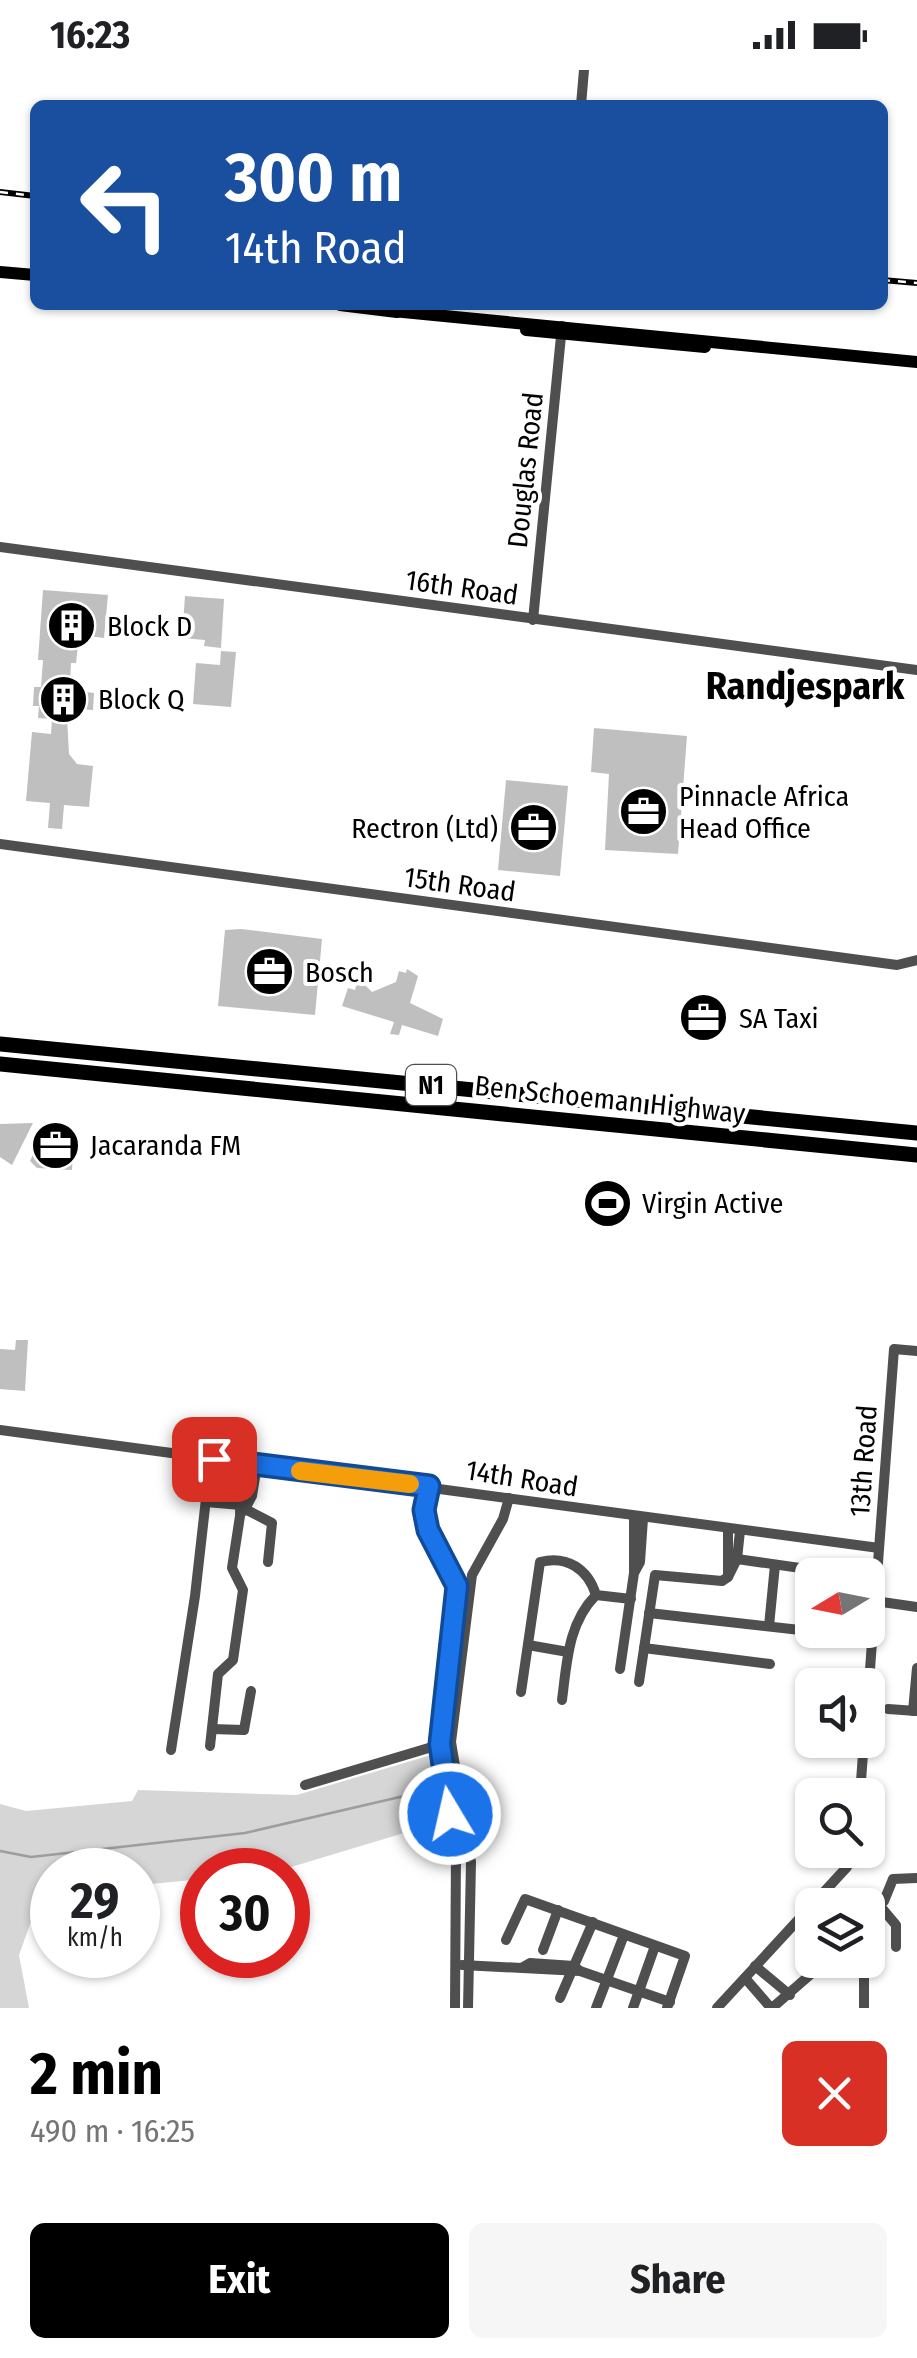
<!DOCTYPE html>
<meta charset="utf-8">
<style>
:root{--surface:#fff;--page:#f6f6f6;--text:#202124;--muted:#757577;--accent:#000}
body{margin:0;font-family:"Fira Sans Condensed",sans-serif;background:var(--page);color:var(--text);height:100vh;display:flex;flex-direction:column;font-size:38px;white-space:nowrap}
*{box-sizing:border-box;margin:0}
p{font-size:32px;color:var(--muted)}
.icon{flex:none;width:55px;height:55px;fill:none;stroke:currentColor;stroke-width:2;stroke-linecap:round;stroke-linejoin:round}
.map{position:relative;height:1938px;overflow:hidden}
.panel{display:flex;flex-direction:column;background:var(--surface);flex:1}
.panel>*{flex:none}
.banner{position:absolute;left:30px;top:30px;width:858px;height:210px;border-radius:15px;box-shadow:0 2px 8px #0004;background:#1a4fa0;color:#fff;overflow:hidden}
.needle{width:65px;rotate:260deg}
.controls{position:absolute;left:795px;top:1488px;display:grid;gap:20px}
.controls a{display:grid;place-items:center;width:90px;height:90px;border-radius:15px;background:var(--surface);box-shadow:0 2px 8px #0004;font-size:50px}
.speed{position:absolute;left:30px;top:1778px;display:flex;gap:20px;font-size:50px;font-weight:700;text-align:center}
.speed>*{display:grid;place-content:center;width:130px;height:130px;border-radius:50%;background:var(--surface);box-shadow:0 2px 8px #0004;line-height:1}
.speed small{font-size:25px;font-weight:400}
.speed .limit{border:15px solid #d22;background:#fff;color:#111}
.pin{position:absolute;display:grid;place-items:center;width:85px;height:85px;color:#fff;margin:-42px;border-radius:20px;box-shadow:0 5px 15px #0006}
.me{position:absolute;width:110px;margin:-55px;rotate:351deg;stroke-linejoin:round;filter:drop-shadow(0 0 8px #0008)}
.turn{display:flex;align-items:center;gap:35px;height:210px;padding:0 30px;font-size:45px}
.turn .icon{width:130px;height:130px;stroke-width:2.5}
.turn b{display:block;font-size:70px;line-height:85px}
.round{display:grid;place-items:center;flex:none;width:105px;height:105px;border-radius:15px;background:var(--page)}
.head{display:flex;align-items:center;justify-content:space-between;height:170px;padding:0 30px}
h1{font-size:60px;font-weight:700;line-height:75px;color:var(--accent)}
.button{display:flex;gap:20px;margin-top:auto;padding:20px 30px}
.button a{flex:1;height:115px;border-radius:15px;background:var(--accent);color:#fff;font-size:40px;font-weight:700;line-height:115px;text-align:center}
.button a+a{background:var(--page);color:var(--text)}
.status{display:flex;justify-content:space-between;align-items:center;height:70px;padding:0 50px;background:var(--surface);direction:ltr}
.status svg{height:28px;fill:currentColor}
.map>svg:first-child{display:block}
.green{fill:#d6d6d6}
.lines{fill:none;stroke-linecap:round;stroke-linejoin:round}
.stream{stroke:#9d9d9d;stroke-width:2.5}
.building{fill:#bfbfbf}
.minor{stroke:#4f4f4f;stroke-width:10}
.major{stroke:#000;stroke-width:12}
.highway{stroke:#000;stroke-width:15}
.rail-casing{stroke:#000;stroke-width:6}
.rail{stroke:#fff;stroke-width:2.5;stroke-dasharray:8;stroke-linecap:butt}
.route-casing{stroke:#114b97;stroke-width:25}
.route{stroke:#1a73e8;stroke-width:18}
.slow{stroke:#f59e0b;stroke-width:18}
.labels{text-anchor:middle;stroke-width:8;stroke-linejoin:round;paint-order:stroke}
.shield{fill:#fff;stroke:#4c4c4c;stroke-width:2.5}
.shield-label{font-size:25px;font-weight:bold;fill:#000}
.street-label{font-size:28px;fill:#000;stroke:#fff}
.poi-label{font-size:28px;fill:#000;stroke:#fff;text-anchor:start}
.district-label{font-size:38px;font-weight:bold;fill:#000;stroke:#fff}
</style>
<div class="status"><b>16:23</b><svg viewBox="0 0 49 12"><path d="M0 12V9h3v3zM5 12V6h3v6zM10 12V3h3v9zM15 12V0h3v12zM26 1h20v11H26zM47 4h2v5h-2z"/></svg></div>
<div class="map">
<svg width="917" height="1938" viewBox="0 0 917 1938">
<rect width="100%" height="100%" fill="#fff"/>
<path class="green" d="M431 1685 444 1751 291 1797 202 1800V1809L141 1815 138 1822V1800H52V1829H39L19 1885 29 1938H0V1734L26 1741 132 1731 138 1720 297 1725Z"/>
<g class="lines">
<path class="stream" d="M0 1781 31 1787 245 1763 417 1723"/>
</g>
<g class="building">
<path d="M43 520 108 525 104 568 88 566 78 575 76 593H71L70 612 78 621 94 623 93 640 75 639 67 647 69 684 77 694 93 696 89 737 64 735 62 759 48 758 50 733 26 731 32 662 51 664 52 649 38 648 39 636H33L34 617H41L43 590H38Z"/>
<path d="M185 526 224 529 221 578 204 576 205 570 182 568Z"/>
<path d="M221 581 236 582 231 637 193 634 196 593 220 595Z"/>
<path d="M594 658 687 666 678 784 605 780 609 704 591 702Z"/>
<path d="M506 710 568 716 560 806 498 800Z"/>
<path d="M241 859 322 869 315 945 218 936 225 860Z"/>
<path d="M407 899 418 906 410 933 443 949 438 966 402 955 399 965 390 964 394 952 342 936 348 918 355 920 358 908 372 922 396 912 399 901 406 903Z"/>
<path d="M53 1052 74 1059 72 1100 37 1098 30 1091 47 1055Z"/>
<path d="M33 1053 12 1095 0 1087V1054Z"/>
<path d="M16 1270H28L25 1321 0 1319V1279L15 1280Z"/>
</g>
<g class="lines">
<g class="minor">
<path d="M581 35 584 0"/>
<path d="M0 477 917 600"/>
<path d="M533 550 562 256"/>
<path d="M0 774 897 895 917 890"/>
<path d="M0 1360 879 1478"/>
<path d="M429 1416C420 1461 437 1471 456 1508L457 1516 440 1674 456 1780 455 1938"/>
<path d="M206 1432 241 1435"/>
<path d="M245 1439 272 1453 268 1492"/>
<path d="M244 1441 252 1426 257 1395"/>
<path d="M728 1459V1506"/>
<path d="M737 1489 849 1505"/>
<path d="M634 1502V1447"/>
<path d="M728 1507 737 1489 740 1461"/>
<path d="M875 1531 917 1537"/>
<path d="M649 1543 836 1564 847 1560"/>
<path d="M769 1556 775 1495"/>
<path d="M528 1575 568 1582"/>
<path d="M644 1578 770 1594"/>
<path d="M620 1599 634 1503 640 1492 643 1449"/>
<path d="M639 1612 655 1505 722 1511 728 1507"/>
<path d="M521 1622 540 1492C567 1485 588 1499 596 1525L631 1529"/>
<path d="M868 1626 894 1279 917 1281"/>
<path d="M562 1630C567 1592 568 1553 596 1525"/>
<path d="M888 1639 916 1641"/>
<path d="M913 1641 917 1598"/>
<path d="M212 1659 244 1660 251 1621"/>
<path d="M210 1676 218 1604 233 1590 243 1520 232 1498 240 1446 241 1393"/>
<path d="M171 1680 195 1526 208 1411"/>
<path d="M305 1715 442 1674"/>
<path d="M860 1725 864 1670"/>
<path d="M880 1836 896 1855V1877"/>
<path d="M868 1843 884 1831 893 1809 917 1808"/>
<path d="M506 1870 525 1829 685 1886 667 1938"/>
<path d="M543 1880 558 1840"/>
<path d="M462 1895 580 1901"/>
<path d="M755 1896 790 1925"/>
<path d="M523 1897 530 1893 574 1896 580 1901 670 1932"/>
<path d="M745 1908 771 1938"/>
<path d="M560 1928 593 1852"/>
<path d="M468 1938 471 1792 451 1672 472 1505 503 1449 509 1428"/>
<path d="M596 1938 624 1865"/>
<path d="M633 1938 655 1876"/>
<path d="M717 1938 847 1797 856 1780"/>
<path d="M772 1938 827 1890"/>
<path d="M864 1938V1890"/>
</g>
<g class="major">
<path d="M0 202 35 205"/>
<path d="M340 235 397 242"/>
<path d="M393 241 917 292"/>
<path d="M526 260 705 277"/>
</g>
<g class="highway">
<path d="M0 974 917 1063"/>
<path d="M0 994 917 1085"/>
</g>
<defs>
<g id="rail">
<path d="M0 122 35 126"/>
<path d="M882 210 917 213"/>
</g>
</defs>
<use href="#rail" class="rail-casing"/>
<use href="#rail" class="rail"/>
</g>
<g class="lines">
<defs>
<path id="route" d="M214 1389 429 1416 424 1440 428 1460 457 1516 440 1674 450 1744"/>
</defs>
<use href="#route" class="route-casing"/>
<use href="#route" class="route"/>
<path class="slow" d="M300 1401 410 1414"/>
</g>
<defs>
<symbol id="building-disc" viewBox="-11 -11 22 22"><circle r="9.5" fill="#000" stroke="#fff"/><path d="M-4-6H4V6H1V3H-1V6H-4ZM-2.5-4.3h1.7v1.8h-1.7ZM.8-4.3h1.7v1.8H.8ZM-2.5-1h1.7V.8h-1.7ZM.8-1h1.7V.8H.8Z" fill="#fff"/></symbol>
<symbol id="office-disc" viewBox="-11 -11 22 22"><circle r="9.5" fill="#000" stroke="#fff"/><path d="M-6-3h4V-5.5h4V-3h4V5H-6ZM-1-4.5V-3h2v-1.5ZM-6 0V1H6V0Z" fill="#fff"/></symbol>
<symbol id="stadium-disc" viewBox="-11 -11 22 22"><circle r="9.5" fill="#000" stroke="#fff"/><path d="M0-5a6.5 5 0 1 0 0 10a6.5 5 0 1 0 0-10ZM-3.5-1.8h7v3.6h-7Z" fill="#fff"/></symbol>
</defs>
<g fill-rule="evenodd">
<use href="#building-disc" x="44" y="528" width="55" height="55"/>
<use href="#building-disc" x="36" y="602" width="55" height="55"/>
<use href="#office-disc" x="616" y="714" width="55" height="55"/>
<use href="#office-disc" x="506" y="730" width="55" height="55"/>
<use href="#office-disc" x="242" y="874" width="55" height="55"/>
<use href="#office-disc" x="676" y="920" width="55" height="55"/>
<use href="#office-disc" x="28" y="1048" width="55" height="55"/>
<use href="#stadium-disc" x="580" y="1106" width="55" height="55"/>
</g>
<g class="labels">
<rect class="shield" x="406" y="995" width="50" height="40" rx="8"/>
<g class="shield-label">
<text x="431" y="1024">N1</text>
</g>
<g class="street-label">
<text transform="translate(525 400) rotate(-84)" y="10">Douglas Road</text>
<text transform="translate(462 517) rotate(8)" y="10">16th Road</text>
<text transform="translate(460 814) rotate(8)" y="10">15th Road</text>
<text transform="translate(610 1029) rotate(6)" y="10">Ben Schoeman Highway</text>
<text transform="translate(863 1391) rotate(-86)" y="10">13th Road</text>
<text transform="translate(522 1408) rotate(9)" y="10">14th Road</text>
</g>
<g class="poi-label">
<text x="107" y="566">Block D</text>
<text x="98" y="639">Block Q</text>
<text x="679" y="736">Pinnacle Africa<tspan x="679" dy="32">Head Office</tspan></text>
<text x="498" y="768" text-anchor="end">Rectron (Ltd)</text>
<text x="305" y="912">Bosch</text>
<text x="739" y="958">SA Taxi</text>
<text x="90" y="1085">Jacaranda FM</text>
<text x="642" y="1143">Virgin Active</text>
</g>
<g class="district-label">
<text x="805" y="629">Randjespark</text>
</g>
</g>
</svg>
<div class="controls">
<a><svg class="needle" viewBox="-14 -14 28 28"><path d="M0-13l5 13h-10z" fill="#e53935"/><path d="M0 13l5-13h-10z" fill="#757577"/></svg></a>
<a><svg class="icon" aria-label="sound" viewBox="0 0 24 24"><path d="M4 9h4l5-4v14l-5-4H4zM17 9q2 3 0 6"/></svg></a>
<a><svg class="icon" aria-label="search" viewBox="0 0 24 24"><circle cx="10" cy="10" r="6"/><path d="M15 15l6 6"/></svg></a>
<a><svg class="icon" aria-label="layers" viewBox="0 0 24 24"><path d="M12 4l9 5-9 5-9-5zM3 14l9 5 9-5"/></svg></a>
</div>
<div class="speed"><div>29<small>km/h</small></div><div class="limit">30</div></div>
<div class="pin" style="left:214px;top:1389px;background:#d93025"><svg class="icon" aria-label="arrive" viewBox="0 0 24 24"><path d="M6 21V4h12l-3 4 3 4H6"/></svg></div>
<svg class="me" style="left:450px;top:1744px" viewBox="-20 -20 40 40"><circle r="17" fill="#1a73e8" stroke="#fff" stroke-width="3"/><path d="M0-11L8 9 0 5-8 9z" fill="#fff"/></svg>
<div class="banner">
<div class="turn"><svg class="icon" aria-label="left" viewBox="0 0 24 24"><path d="M17 20v-9H6M10 6l-5 5 5 5"/></svg><div><b>300 m</b>14th Road</div></div>
</div>
</div>
<section class="panel">
<div class="head"><div><h1>2 min</h1><p>490 m · 16:25</p></div><a class="round" style="background:#d93025;color:#fff"><svg class="icon" aria-label="close" viewBox="0 0 24 24"><path d="M6 6l12 12M18 6L6 18"/></svg></a></div>
<div class="button"><a>Exit</a><a>Share</a></div>
</section>
